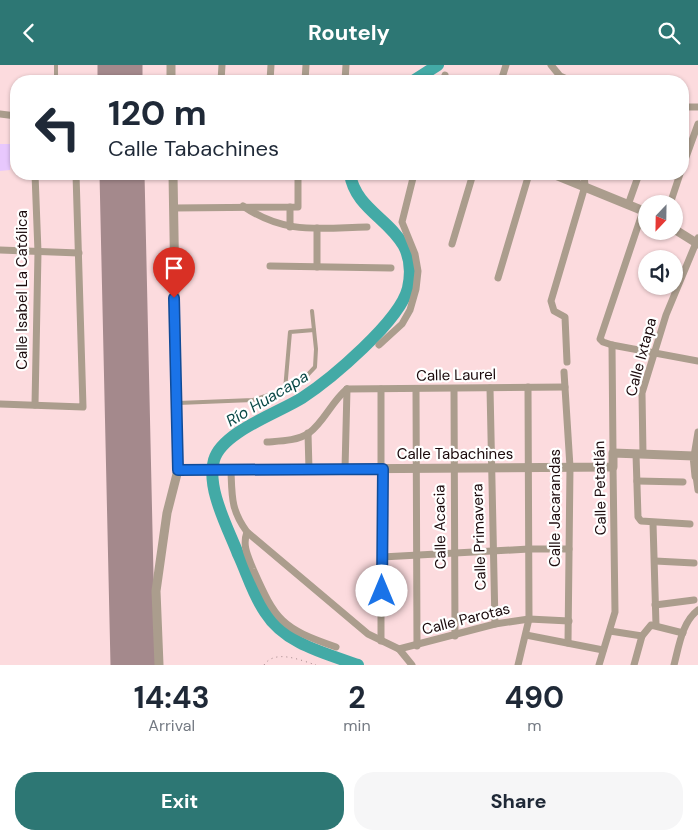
<!DOCTYPE html>
<meta charset="utf-8">
<style>
:root{--surface:#fff;--page:#f6f6f7;--text:#1f2937;--muted:#747a83;--accent:#2d7774}
body{margin:0;font-family:"DM Sans",sans-serif;background:var(--page);color:var(--text);height:100vh;display:flex;flex-direction:column;font-size:19px;white-space:nowrap}
*{box-sizing:border-box;margin:0}
p{font-size:16px;color:var(--muted)}
.icon{flex:none;width:28px;height:28px;fill:none;stroke:currentColor;stroke-width:2;stroke-linecap:round;stroke-linejoin:round}
.map{position:relative;height:600px;overflow:hidden}
.details{display:flex;flex-direction:column;background:var(--surface);flex:1}
.details>*{flex:none}
.guide{position:absolute;left:10px;top:10px;width:679px;height:105px;border-radius:20px;box-shadow:0 1px 4px #0004;background:#fff;color:var(--text);overflow:hidden}
.needle{width:32px;rotate:202deg}
.buttons{position:absolute;left:638px;top:130px;display:grid;gap:10px}
.buttons a{display:grid;place-items:center;width:45px;height:45px;border-radius:50%;background:var(--surface);box-shadow:0 1px 4px #0004;font-size:25px}
.pin{position:absolute;display:grid;place-items:center;width:42px;height:42px;color:#fff;margin:-51px -21px;border-radius:50% 50% 50% 0;rotate:-45deg;box-shadow:0 0 5px #0007}
.pin .icon{rotate:45deg}
.me{position:absolute;width:55px;margin:-28px;rotate:0deg;stroke-linejoin:round;filter:drop-shadow(0 0 4px #0008)}
.turn{display:flex;align-items:center;gap:18px;height:105px;padding:0 15px;font-size:22px}
.turn .icon{width:65px;height:65px;stroke-width:2.5}
.turn b{display:block;font-size:35px;line-height:42px}
.eta{display:flex;justify-content:space-evenly;align-items:center;height:85px;text-align:center}
.eta b{font-size:30px;font-weight:700;line-height:35px}
.cta{display:flex;gap:10px;margin-top:auto;padding:10px 15px}
.cta a{flex:1;height:58px;border-radius:20px;background:var(--accent);color:#fff;font-size:20px;font-weight:700;line-height:58px;text-align:center}
.cta a+a{background:var(--page);color:var(--text)}
header{display:flex;justify-content:space-between;align-items:center;height:65px;padding:0 15px;background:var(--accent);color:#fff;font-size:22px;font-weight:700}
.map>svg:first-child{display:block}
.green{fill:#e8c8fd}
.lines{fill:none;stroke-linecap:round;stroke-linejoin:round}
.river{stroke:#43aaa6;stroke-width:12}
.runway{stroke:#a4898c;stroke-width:45}
.path{stroke:#a08588;stroke-width:1;stroke-dasharray:1 4;stroke-linecap:butt}
.service{stroke:#ab9d8d;stroke-width:4}
.minor{stroke:#ab9d8d;stroke-width:7}
.tertiary{stroke:#ab9d8d;stroke-width:9}
.route-casing{stroke:#114b97;stroke-width:12}
.route{stroke:#1a73e8;stroke-width:9}
.labels{text-anchor:middle;stroke-width:4.5;stroke-linejoin:round;paint-order:stroke}
.street-label{font-size:15px;fill:#1a090b;stroke:#fff}
.water-label{font-size:16px;font-style:italic;fill:#094846;stroke:#fff}
</style>
<header><svg class="icon" aria-label="back" viewBox="0 0 24 24"><path d="M15 5l-7 7 7 7"/></svg>Routely<svg class="icon" aria-label="search" viewBox="0 0 24 24"><circle cx="10" cy="10" r="6"/><path d="M15 15l6 6"/></svg></header>
<div class="map">
<svg width="698" height="600" viewBox="0 0 698 600">
<rect width="100%" height="100%" fill="#fcdbde"/>
<path class="green" d="M0 79H10V105L0 106Z"/>
<g class="lines">
<g class="river">
<path d="M413 16 438 0"/>
<path d="M350 109C357 156 422 160 408 223 400 256 331 314 302 333 278 348 222 367 214 395 206 423 228 463 238 489 247 508 253 530 265 547 285 579 325 588 358 600"/>
</g>
<g class="runway">
<path d="M120 0V16"/>
<path d="M122 109 133 600"/>
</g>
<path class="path" d="M264 600C275 584 300 595 316 600"/>
<g class="service">
<path d="M56 0V16"/>
<path d="M285 325 290 267 314 265"/>
<path d="M178 338 253 335 297 321 315 302 316 284 312 246"/>
</g>
<g class="minor">
<path d="M551 0 560 11 571 16"/>
<path d="M221 16 222 0"/>
<path d="M270 16 271 0"/>
<path d="M305 16 306 0"/>
<path d="M345 16 346 0"/>
<path d="M443 16 445 10"/>
<path d="M501 16 506 0"/>
<path d="M682 42H698"/>
<path d="M0 49 16 51"/>
<path d="M682 103 698 59"/>
<path d="M35 109 38 187 35 340"/>
<path d="M670 139 680 109"/>
<path d="M628 140 639 109"/>
<path d="M243 141C285 170 319 163 367 162"/>
<path d="M174 143 298 142V109"/>
<path d="M643 146 600 274 603 277 612 280 698 296"/>
<path d="M290 162V142"/>
<path d="M317 163V202"/>
<path d="M452 179 473 109"/>
<path d="M0 185 79 188"/>
<path d="M270 201 391 203"/>
<path d="M498 213 529 109"/>
<path d="M379 280 402 259 410 245 416 224 418 206 415 189 402 157 414 109"/>
<path d="M612 280 613 388"/>
<path d="M567 297 565 252 554 246 551 236 585 121 584 109"/>
<path d="M564 307 570 402 568 578"/>
<path d="M490 323 495 559"/>
<path d="M347 324 565 322"/>
<path d="M381 324V576"/>
<path d="M416 324 417 581"/>
<path d="M454 324 455 571"/>
<path d="M0 339 83 342 76 109"/>
<path d="M308 368 309 405"/>
<path d="M267 377C280 376 297 376 309 368 324 357 332 336 347 324"/>
<path d="M636 389 638 452 641 456 690 459"/>
<path d="M643 389 642 328 666 250 698 173"/>
<path d="M694 391 698 367"/>
<path d="M345 404 347 324"/>
<path d="M231 406C232 432 231 445 247 467L368 569 399 584 412 600"/>
<path d="M696 411 698 425"/>
<path d="M637 416 683 417"/>
<path d="M653 458 656 560"/>
<path d="M247 467C242 481 248 491 253 504 276 556 281 563 336 582"/>
<path d="M382 492 529 484H569"/>
<path d="M655 496 694 498"/>
<path d="M655 540 694 535"/>
<path d="M610 566 642 571"/>
<path d="M526 570 603 585"/>
<path d="M399 584 495 559 529 554 569 556"/>
<path d="M518 600 529 554 528 322"/>
<path d="M599 600 615 547 613 402"/>
<path d="M634 600 642 571 651 560 683 568"/>
<path d="M674 600C679 581 682 557 698 545"/>
</g>
<g class="tertiary">
<path d="M171 0V16"/>
<path d="M553 109 646 147"/>
<path d="M674 164 698 179"/>
<path d="M178 405 613 402V388L694 391 696 411H698"/>
<path d="M159 600 156 526 167 448 178 405 173 109"/>
</g>
</g>
<g class="lines">
<defs>
<path id="route" d="M174 233 178 405 383 404 382 526"/>
</defs>
<use href="#route" class="route-casing"/>
<use href="#route" class="route"/>
</g>
<g class="labels">
<g class="street-label">
<text transform="translate(22 225) rotate(-90)" y="5">Calle Isabel La Católica</text>
<text transform="translate(641 292) rotate(-75)" y="5">Calle Ixtapa</text>
<text transform="translate(456 310) rotate(-1)" y="5">Calle Laurel</text>
<text x="455" y="394">Calle Tabachines</text>
<text transform="translate(600 423) rotate(-91)" y="5">Calle Petatlán</text>
<text transform="translate(555 443) rotate(-90)" y="5">Calle Jacarandas</text>
<text transform="translate(440 462) rotate(-91)" y="5">Calle Acacia</text>
<text transform="translate(479 472) rotate(-92)" y="5">Calle Primavera</text>
<text transform="translate(466 554) rotate(-14)" y="5">Calle Parotas</text>
</g>
<g class="water-label">
<text transform="translate(267 333) rotate(-31)" y="6">Río Huacapa</text>
</g>
</g>
</svg>
<div class="buttons">
<a><svg class="needle" viewBox="-14 -14 28 28"><path d="M0-13l5 13h-10z" fill="#e53935"/><path d="M0 13l5-13h-10z" fill="#747a83"/></svg></a>
<a><svg class="icon" aria-label="sound" viewBox="0 0 24 24"><path d="M4 9h4l5-4v14l-5-4H4zM17 9q2 3 0 6"/></svg></a>
</div>
<div class="pin" style="left:174px;top:233px;background:#d93025"><svg class="icon" aria-label="arrive" viewBox="0 0 24 24"><path d="M6 21V4h12l-3 4 3 4H6"/></svg></div>
<svg class="me" style="left:382px;top:526px" viewBox="-20 -20 40 40"><circle r="19" fill="#fff"/><path d="M0-13L10 11 0 6-10 11z" fill="#1a73e8"/></svg>
<div class="guide">
<div class="turn"><svg class="icon" aria-label="left" viewBox="0 0 24 24"><path d="M17 20v-9H6M10 6l-5 5 5 5"/></svg><div><b>120 m</b>Calle Tabachines</div></div>
</div>
</div>
<section class="details">
<div class="eta">
<div><b>14:43</b><p>Arrival</p></div>
<div><b>2</b><p>min</p></div>
<div><b>490</b><p>m</p></div>
</div>
<div class="cta"><a>Exit</a><a>Share</a></div>
</section>
